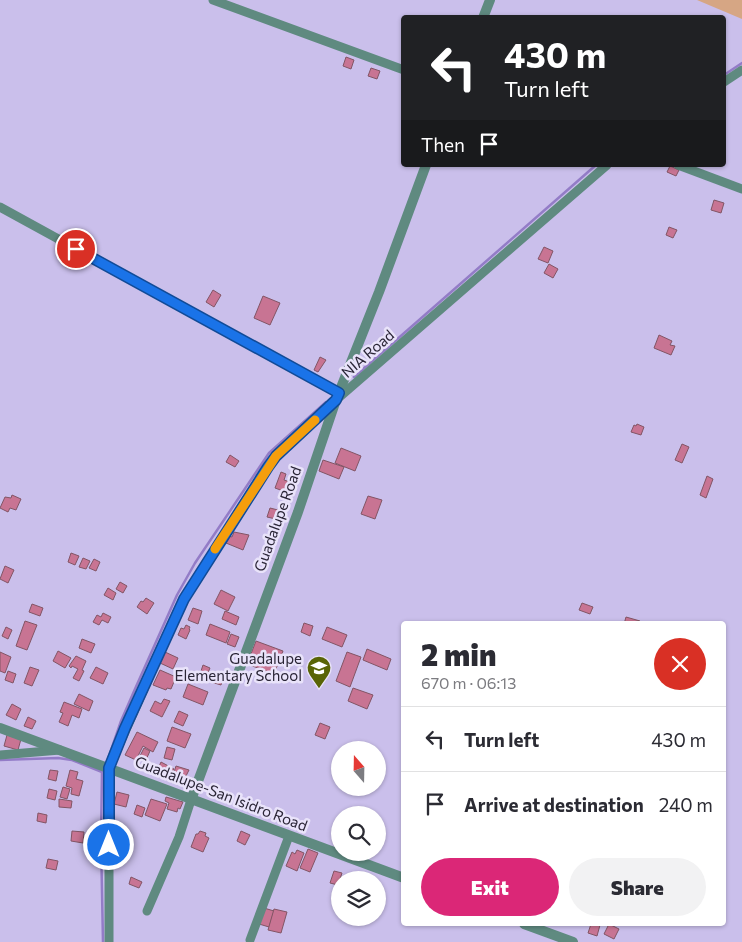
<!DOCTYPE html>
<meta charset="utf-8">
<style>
:root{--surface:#fff;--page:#f2f2f3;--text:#2b2b33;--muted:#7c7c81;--line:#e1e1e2;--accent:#db2777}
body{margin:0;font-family:Commissioner,sans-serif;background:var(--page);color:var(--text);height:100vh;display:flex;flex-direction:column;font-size:19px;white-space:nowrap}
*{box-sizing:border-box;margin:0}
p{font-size:16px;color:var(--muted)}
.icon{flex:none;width:28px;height:28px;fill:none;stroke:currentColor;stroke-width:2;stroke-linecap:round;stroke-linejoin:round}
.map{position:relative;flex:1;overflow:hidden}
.details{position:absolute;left:401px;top:621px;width:325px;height:305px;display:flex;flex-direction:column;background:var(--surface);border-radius:5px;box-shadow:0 1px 4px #0004}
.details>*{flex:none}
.banner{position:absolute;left:401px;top:15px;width:325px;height:152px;border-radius:5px;box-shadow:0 1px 4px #0004;background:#202124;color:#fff;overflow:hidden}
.needle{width:32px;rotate:340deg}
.buttons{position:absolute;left:331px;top:741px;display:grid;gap:10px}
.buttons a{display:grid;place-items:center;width:55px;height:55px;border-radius:50%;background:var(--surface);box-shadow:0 1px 4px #0004;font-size:25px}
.pin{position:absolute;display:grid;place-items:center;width:42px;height:42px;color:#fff;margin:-21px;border:2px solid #fff;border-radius:50%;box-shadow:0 1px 5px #0007}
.me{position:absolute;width:55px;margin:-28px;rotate:0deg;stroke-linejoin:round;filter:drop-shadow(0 0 4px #0008)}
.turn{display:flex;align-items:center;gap:18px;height:105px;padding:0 20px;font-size:22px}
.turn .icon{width:65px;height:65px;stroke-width:2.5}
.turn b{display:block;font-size:35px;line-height:42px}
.then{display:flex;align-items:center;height:48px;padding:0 20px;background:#0003;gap:10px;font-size:19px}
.round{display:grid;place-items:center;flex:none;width:52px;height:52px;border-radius:26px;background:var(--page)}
.head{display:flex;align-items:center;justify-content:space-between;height:85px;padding:0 20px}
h1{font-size:30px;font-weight:800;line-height:38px}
.action{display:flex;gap:10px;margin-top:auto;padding:10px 20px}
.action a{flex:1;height:58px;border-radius:30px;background:var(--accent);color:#fff;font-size:20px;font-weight:800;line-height:58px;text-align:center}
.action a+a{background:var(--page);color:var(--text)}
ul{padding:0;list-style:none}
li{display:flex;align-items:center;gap:15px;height:65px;padding:0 20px;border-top:1px solid var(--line)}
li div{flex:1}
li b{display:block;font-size:19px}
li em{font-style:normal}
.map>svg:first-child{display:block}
.green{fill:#d6a684}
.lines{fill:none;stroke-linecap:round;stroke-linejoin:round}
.stream{stroke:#937cc7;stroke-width:2.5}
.building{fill:#c87493;stroke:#825565}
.minor{stroke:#5f8a80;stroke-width:9}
.tertiary{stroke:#5f8a80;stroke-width:10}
.route-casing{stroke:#114b97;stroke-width:12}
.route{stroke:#1a73e8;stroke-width:9}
.slow{stroke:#f59e0b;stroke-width:9}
.labels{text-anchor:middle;stroke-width:5;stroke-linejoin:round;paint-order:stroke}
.street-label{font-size:15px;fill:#2a2536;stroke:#e9e3fa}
.poi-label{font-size:15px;fill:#2a2536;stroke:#e9e3fa;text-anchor:end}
</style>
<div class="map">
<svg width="742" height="942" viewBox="0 0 742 942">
<rect width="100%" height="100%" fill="#cabfeb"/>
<path class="green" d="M697 0H742V19Z"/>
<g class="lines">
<g class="stream">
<path d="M724 75 742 63"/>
<path d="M354 377 596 165"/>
<path d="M108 759 121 721 135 689 177 595 195 563 269 453 326 402"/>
<path d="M0 760 58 758 72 760 102 772 101 840 103 942"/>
</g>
</g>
<g class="building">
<path d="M346 57 354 60 351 69 343 66Z"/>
<path d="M371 68 380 71 377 79 368 76Z"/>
<path d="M670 166 679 170 676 176 667 172Z"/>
<path d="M714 200 724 203 721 213 711 210Z"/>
<path d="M669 227 677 230 673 238 666 235Z"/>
<path d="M544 247 553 251 548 263 538 259Z"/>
<path d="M549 264 558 269 553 278 544 273Z"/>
<path d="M213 290 221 295 214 307 206 302Z"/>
<path d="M263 296 280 303 270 325 254 318Z"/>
<path d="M659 335 672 341 670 345 675 346 671 355 654 348Z"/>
<path d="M320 357 326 360 318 372 314 370Z"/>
<path d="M637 424 644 427 641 435 631 432 634 425 636 426Z"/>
<path d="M682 444 689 447 682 463 675 460Z"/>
<path d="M341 448 361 456 355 471 335 463Z"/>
<path d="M230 455 239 461 235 467 226 462Z"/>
<path d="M323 460 344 467 339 479 319 471Z"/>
<path d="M281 472 286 474 284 480 290 482 286 492 275 488Z"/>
<path d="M707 476 713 479 706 498 700 495Z"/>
<path d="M12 495 21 499 16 510 10 508 8 512 0 508 5 497 11 498Z"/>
<path d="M368 496 382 500 375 519 361 514Z"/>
<path d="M270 508 282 511 280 520 267 517Z"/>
<path d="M234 532 249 535 243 550 226 543 229 536 232 537Z"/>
<path d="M71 553 79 556 75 565 68 562Z"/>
<path d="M83 558 90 561 86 569 79 567Z"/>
<path d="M94 559 100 562 96 571 89 568Z"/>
<path d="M5 566 14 570 8 583 0 579Z"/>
<path d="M120 582 127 586 123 593 116 589Z"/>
<path d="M108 588 116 593 113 600 104 595Z"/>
<path d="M221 590 235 597 228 611 214 604Z"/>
<path d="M146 598 154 603 147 614 137 607 141 601 143 602Z"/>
<path d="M582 603 593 607 590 614 579 610Z"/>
<path d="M32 604 43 608 40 616 29 612Z"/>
<path d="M193 608 202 611 198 624 188 620Z"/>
<path d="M225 611 239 617 236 625 222 619Z"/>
<path d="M103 613 111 617 108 623 102 620 99 625 93 622 97 615 101 617Z"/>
<path d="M626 617 640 621 639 624H624Z"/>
<path d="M25 621 37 625 27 650 16 646Z"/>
<path d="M304 623 313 626 310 636 301 632Z"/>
<path d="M210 624 230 632 226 643 206 635Z"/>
<path d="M186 625 190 627 189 629 190 630 186 639 178 635 181 628 184 629Z"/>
<path d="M6 627 12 630 8 639 2 636Z"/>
<path d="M327 627 347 635 342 647 322 639Z"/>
<path d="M231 634 239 637 235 647 227 644Z"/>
<path d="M82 639 95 644 91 653 79 648Z"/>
<path d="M256 641 283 651 274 674 247 664Z"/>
<path d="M367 649 391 659 387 670 363 660Z"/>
<path d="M58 651 71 658 65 668 53 661Z"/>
<path d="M0 652 11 657 5 673 0 671Z"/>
<path d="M165 652 178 658 173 669 160 663Z"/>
<path d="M347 652 361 657 350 687 336 681Z"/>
<path d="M76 656 86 661 82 670 84 671 79 681 73 678 78 669 72 666 71 668 69 666Z"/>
<path d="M203 665 210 668 206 677 200 674Z"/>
<path d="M30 667 39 670 32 686 24 683Z"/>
<path d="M96 667 108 673 103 684 90 678Z"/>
<path d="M160 670 176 677 171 689 167 688 166 690 153 685Z"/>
<path d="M8 671 16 674 13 683 5 680Z"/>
<path d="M214 673 224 676 221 685 211 682Z"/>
<path d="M188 684 208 692 203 705 183 697Z"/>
<path d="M353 688 373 695 367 709 348 701Z"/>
<path d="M79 694 93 701 89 711 74 704Z"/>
<path d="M164 699 170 701 162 717 150 711 155 701 161 704Z"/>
<path d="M64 702 82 709 79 718 72 715 68 726 59 722 63 713 60 712Z"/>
<path d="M12 704 21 709 16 720 6 715Z"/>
<path d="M179 711 188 715 183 726 174 722Z"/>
<path d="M28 717 36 721 32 729 24 726Z"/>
<path d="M320 723 330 727 325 739 315 735Z"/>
<path d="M172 727 191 734 185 748 167 741Z"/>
<path d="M137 732 158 742 153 752 143 746 136 760 125 755Z"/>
<path d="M7 735 21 739 18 750 4 746Z"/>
<path d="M167 747 175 749 172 760 164 758Z"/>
<path d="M144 748 150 751 145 762 139 758Z"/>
<path d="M161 762 174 769 172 772 178 775 174 783 155 775Z"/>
<path d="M176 766 189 770 186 776 174 772Z"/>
<path d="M50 770 58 771 56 781 48 779Z"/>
<path d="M70 770 78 772 76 779 83 781 79 796 71 794 72 788 66 786Z"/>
<path d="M63 787 70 789 67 799 60 797Z"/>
<path d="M49 789 57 791 55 800 47 798Z"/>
<path d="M117 792 129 795 126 807 114 804Z"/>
<path d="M166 797 183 802 180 809 178 808 177 812 167 809 169 803 165 801Z"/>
<path d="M59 799 72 801 71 808 59 807Z"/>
<path d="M151 799 167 804 160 821 145 815Z"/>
<path d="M137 805 145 808 142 817 134 814Z"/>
<path d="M38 813 47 815 46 823 37 821Z"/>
<path d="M72 831 84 832 83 843 71 841Z"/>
<path d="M200 831 206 833 205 836 209 838 203 852 191 847 196 834H198Z"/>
<path d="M241 831 250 835 245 845 237 841Z"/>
<path d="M308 849 318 853 310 872 300 868Z"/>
<path d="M297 850 304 853 297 871 286 866 292 852 295 854Z"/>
<path d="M48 859 58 861 56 870 46 868Z"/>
<path d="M334 871 342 873 338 885 330 883Z"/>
<path d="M131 877 142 882 139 888 129 884Z"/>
<path d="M264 908 274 911 269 927 259 924Z"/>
<path d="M274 909 287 912 281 933 268 930Z"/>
<path d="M591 924 600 925 597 936 588 933Z"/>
<path d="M609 924 619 929 614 939 604 934Z"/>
</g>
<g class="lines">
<g class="minor">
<path d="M213 0 404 70"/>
<path d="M724 82 742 70"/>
<path d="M678 165 742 189"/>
<path d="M0 207 339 393"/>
<path d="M0 755 60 750"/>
<path d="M147 911 179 837 191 800"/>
<path d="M250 940 289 836"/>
<path d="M109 942V768L184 599 214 551 276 456 336 400 607 165"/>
</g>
<g class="tertiary">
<path d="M483 18 490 0"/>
<path d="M0 728 404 878"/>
<path d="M191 800 298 512 336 400 379 292 426 165"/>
<path d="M524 924 573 942"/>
</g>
</g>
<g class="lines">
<defs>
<path id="route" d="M76 249 339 393 336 400 276 456 268 467 184 599 125 728 109 768V845"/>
</defs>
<use href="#route" class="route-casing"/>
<use href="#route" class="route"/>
<path class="slow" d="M215 549 276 456 315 420"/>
</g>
<defs>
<symbol id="school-pin" viewBox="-11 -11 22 30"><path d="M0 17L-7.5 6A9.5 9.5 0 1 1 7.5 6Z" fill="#596406" stroke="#e9e3fa"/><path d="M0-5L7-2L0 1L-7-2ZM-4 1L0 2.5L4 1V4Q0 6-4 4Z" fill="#fff"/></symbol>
</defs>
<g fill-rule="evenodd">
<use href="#school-pin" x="305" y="654" width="28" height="38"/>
</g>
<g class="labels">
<g class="street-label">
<text transform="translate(368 354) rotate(-41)" y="5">NIA Road</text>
<text transform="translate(278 519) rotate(-70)" y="5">Guadalupe Road</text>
<text transform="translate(221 794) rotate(21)" y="5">Guadalupe-San Isidro Road</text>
</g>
<g class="poi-label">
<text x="302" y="664">Guadalupe<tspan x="302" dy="17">Elementary School</tspan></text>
</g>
</g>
</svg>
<div class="buttons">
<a><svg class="needle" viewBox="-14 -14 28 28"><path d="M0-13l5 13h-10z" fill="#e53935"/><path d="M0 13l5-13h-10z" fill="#7c7c81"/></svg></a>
<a><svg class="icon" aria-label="search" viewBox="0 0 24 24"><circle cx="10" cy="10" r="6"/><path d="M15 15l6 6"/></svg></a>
<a><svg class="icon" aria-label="layers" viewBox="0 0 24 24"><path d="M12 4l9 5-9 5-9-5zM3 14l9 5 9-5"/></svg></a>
</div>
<div class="pin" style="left:76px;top:249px;background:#d93025"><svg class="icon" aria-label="arrive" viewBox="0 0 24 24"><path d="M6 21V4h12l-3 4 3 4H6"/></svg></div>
<svg class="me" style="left:109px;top:845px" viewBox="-20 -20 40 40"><circle r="17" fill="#1a73e8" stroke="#fff" stroke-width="3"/><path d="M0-11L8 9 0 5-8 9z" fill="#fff"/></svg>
<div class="banner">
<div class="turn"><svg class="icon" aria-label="left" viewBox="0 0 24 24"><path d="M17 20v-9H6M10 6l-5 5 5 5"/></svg><div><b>430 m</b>Turn left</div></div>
<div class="then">Then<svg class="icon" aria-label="arrive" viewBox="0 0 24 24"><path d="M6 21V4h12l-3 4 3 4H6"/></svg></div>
</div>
<section class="details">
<div class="head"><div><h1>2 min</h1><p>670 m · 06:13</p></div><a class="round" style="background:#d93025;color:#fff"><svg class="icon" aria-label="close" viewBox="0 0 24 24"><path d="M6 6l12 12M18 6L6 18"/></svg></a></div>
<ul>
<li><svg class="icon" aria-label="left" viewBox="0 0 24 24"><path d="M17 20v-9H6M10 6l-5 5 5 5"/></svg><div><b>Turn left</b></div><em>430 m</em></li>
<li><svg class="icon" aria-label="arrive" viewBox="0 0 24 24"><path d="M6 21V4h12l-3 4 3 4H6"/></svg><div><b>Arrive at destination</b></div><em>240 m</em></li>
</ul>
<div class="action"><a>Exit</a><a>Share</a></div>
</section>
</div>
